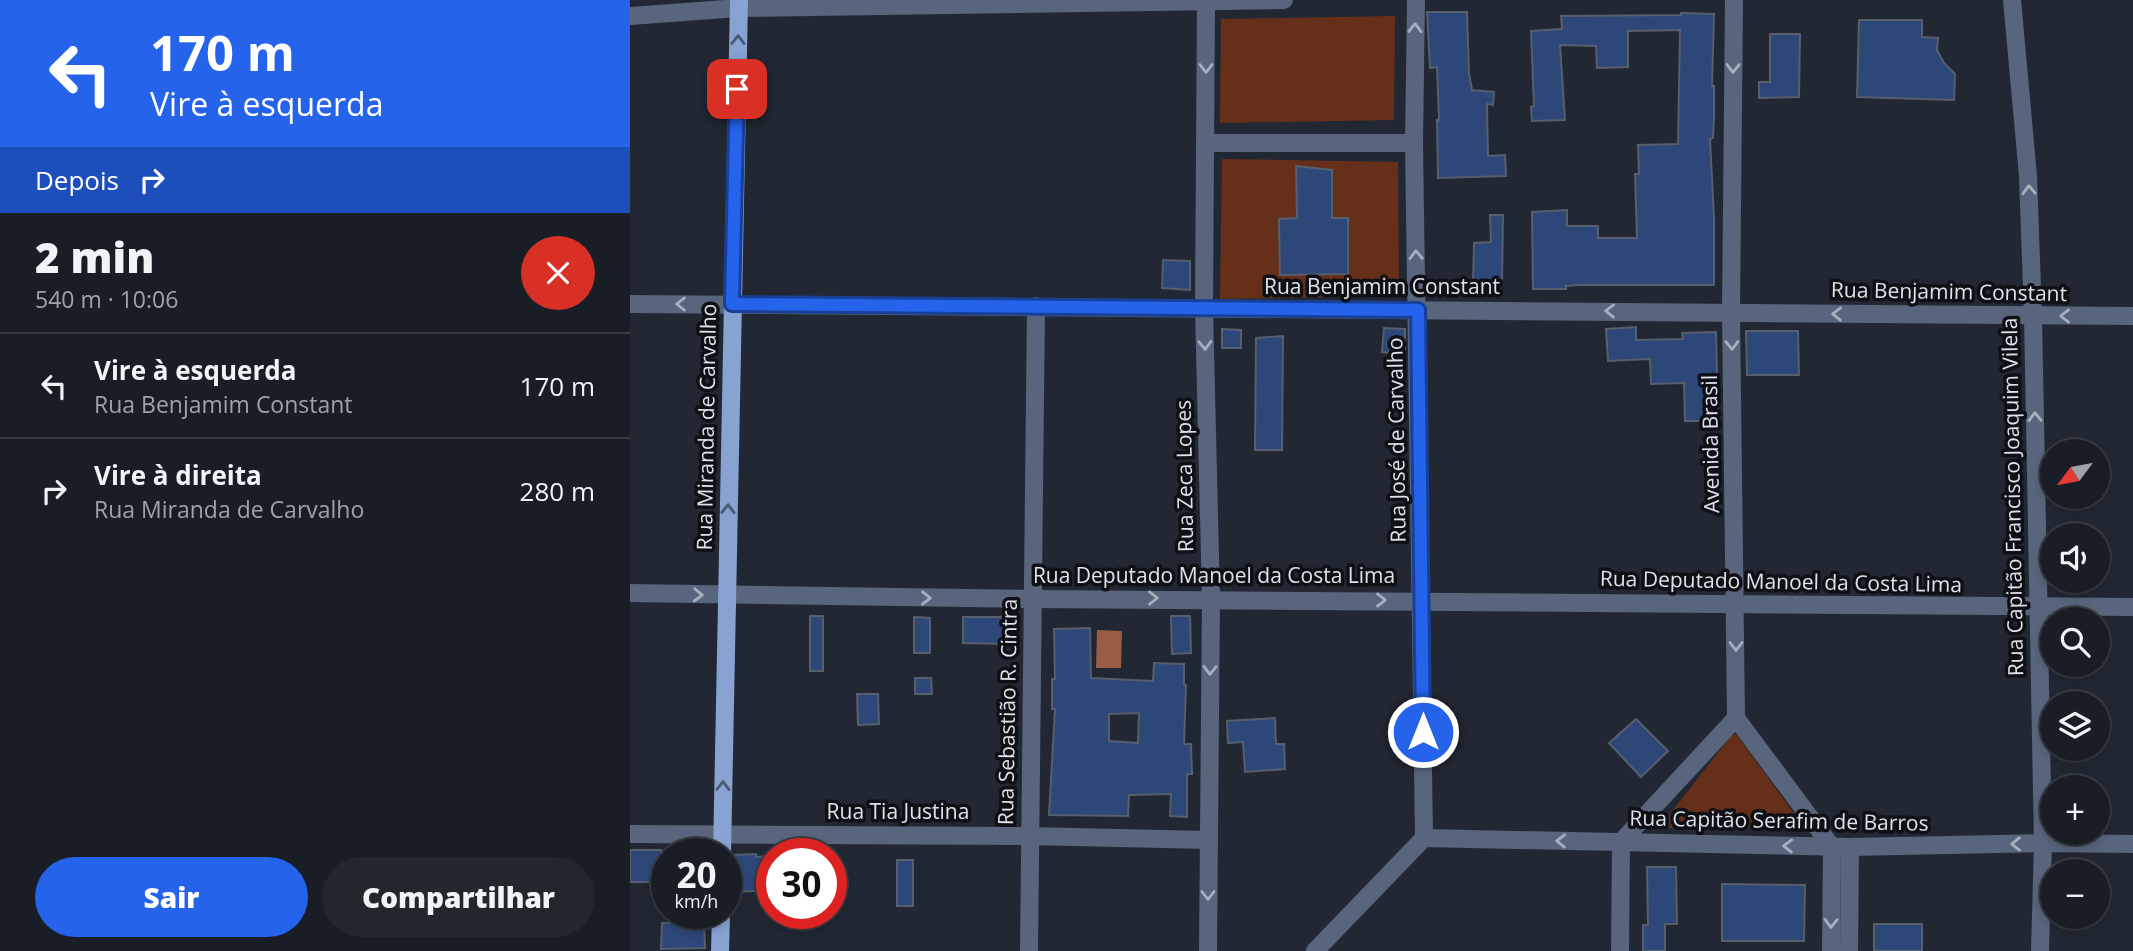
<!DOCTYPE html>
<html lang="pt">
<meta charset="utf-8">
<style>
:root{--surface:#191e26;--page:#22272e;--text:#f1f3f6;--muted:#9fa2a7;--line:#373c43;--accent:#2563eb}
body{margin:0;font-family:"Open Sans",sans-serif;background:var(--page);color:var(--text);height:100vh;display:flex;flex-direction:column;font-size:26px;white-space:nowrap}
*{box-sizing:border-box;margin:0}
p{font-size:23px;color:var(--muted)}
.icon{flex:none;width:38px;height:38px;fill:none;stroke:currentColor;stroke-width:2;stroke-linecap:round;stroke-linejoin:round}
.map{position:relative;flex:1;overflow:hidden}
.details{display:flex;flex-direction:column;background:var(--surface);width:630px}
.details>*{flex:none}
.top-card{background:#2563eb;color:#fff;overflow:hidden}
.needle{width:46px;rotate:238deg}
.buttons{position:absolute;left:1410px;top:439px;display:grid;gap:14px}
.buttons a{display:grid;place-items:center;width:70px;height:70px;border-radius:50%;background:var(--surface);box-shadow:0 4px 10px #0003,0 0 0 2px var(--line);font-size:35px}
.speed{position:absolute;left:21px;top:838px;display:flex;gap:14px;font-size:35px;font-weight:700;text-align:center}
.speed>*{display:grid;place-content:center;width:91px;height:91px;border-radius:50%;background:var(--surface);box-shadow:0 4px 10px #0003,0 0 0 2px var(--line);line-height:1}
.speed small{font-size:18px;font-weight:400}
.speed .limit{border:10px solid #d22;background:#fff;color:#111}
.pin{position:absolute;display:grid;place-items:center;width:60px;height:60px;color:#fff;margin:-30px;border-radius:14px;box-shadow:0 4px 10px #0006}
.me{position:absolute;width:77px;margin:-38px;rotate:0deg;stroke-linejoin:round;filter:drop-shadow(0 0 5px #0008)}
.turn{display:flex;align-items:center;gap:24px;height:147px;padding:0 35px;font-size:32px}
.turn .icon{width:91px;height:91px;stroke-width:2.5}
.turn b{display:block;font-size:49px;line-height:60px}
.then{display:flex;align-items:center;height:66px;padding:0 35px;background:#0003;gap:14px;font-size:26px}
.round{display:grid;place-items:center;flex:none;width:74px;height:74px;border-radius:37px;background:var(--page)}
.head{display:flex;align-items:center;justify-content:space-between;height:119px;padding:0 35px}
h1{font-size:42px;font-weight:800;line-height:52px}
.button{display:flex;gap:14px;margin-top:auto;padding:14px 35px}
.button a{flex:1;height:80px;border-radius:42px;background:var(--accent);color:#fff;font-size:28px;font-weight:800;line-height:80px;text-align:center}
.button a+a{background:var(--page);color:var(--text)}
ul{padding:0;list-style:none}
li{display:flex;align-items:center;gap:21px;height:105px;padding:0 35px;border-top:2px solid var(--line)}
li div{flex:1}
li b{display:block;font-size:26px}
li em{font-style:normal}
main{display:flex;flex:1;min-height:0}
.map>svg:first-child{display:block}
.green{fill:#662f1a}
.water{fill:#9b5c45}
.building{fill:#2d4779;stroke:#575e6c;stroke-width:2;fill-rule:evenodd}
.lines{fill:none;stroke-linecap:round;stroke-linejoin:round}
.minor{stroke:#58657c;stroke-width:18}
.major{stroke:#88a2d2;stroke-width:18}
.oneway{stroke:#a8b0be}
.oneway2{stroke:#4b5974}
.route-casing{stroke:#184099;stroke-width:18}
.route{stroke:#2563eb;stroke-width:12}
.labels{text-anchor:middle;stroke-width:7;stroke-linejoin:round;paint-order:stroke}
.street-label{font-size:21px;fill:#dee2ea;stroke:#0e1016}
</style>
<main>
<section class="details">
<div class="top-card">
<div class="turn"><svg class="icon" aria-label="left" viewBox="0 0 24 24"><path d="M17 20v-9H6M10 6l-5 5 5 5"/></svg><div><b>170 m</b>Vire à esquerda</div></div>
<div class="then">Depois<svg class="icon" aria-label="right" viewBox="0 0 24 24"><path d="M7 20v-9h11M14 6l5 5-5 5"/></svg></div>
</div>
<div class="head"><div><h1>2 min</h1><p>540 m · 10:06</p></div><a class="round" style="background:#d93025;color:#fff"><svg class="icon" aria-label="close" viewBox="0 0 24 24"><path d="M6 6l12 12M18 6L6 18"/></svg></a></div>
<ul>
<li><svg class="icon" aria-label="left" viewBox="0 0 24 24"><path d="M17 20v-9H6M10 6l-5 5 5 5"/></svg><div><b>Vire à esquerda</b><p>Rua Benjamim Constant</p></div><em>170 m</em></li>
<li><svg class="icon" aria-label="right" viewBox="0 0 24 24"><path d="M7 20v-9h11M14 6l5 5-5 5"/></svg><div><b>Vire à direita</b><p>Rua Miranda de Carvalho</p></div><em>280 m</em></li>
</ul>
<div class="button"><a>Sair</a><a>Compartilhar</a></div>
</section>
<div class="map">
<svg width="1503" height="951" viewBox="0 0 1503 951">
<rect width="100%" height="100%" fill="#212833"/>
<g class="green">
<path d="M765 16 764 120 590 123 591 19Z"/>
<path d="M592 159 768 162 769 296 590 299Z"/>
<path d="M1106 734 1174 827 1029 828 1101 736Z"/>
</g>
<path class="water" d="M467 630 492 631 491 668H466Z"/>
<g class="building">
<path d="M797 12H837L839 73 842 90 864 92 863 105 857 104 858 156 875 155 876 176 808 178 807 120H809L807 67 800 68Z"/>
<path d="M1051 13 1084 14 1082 86H1084V118L1083 138 1080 139 1084 218V285H949L936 286V289H903L902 212 937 210V226H968V238H1007L1005 174H1009L1008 145 1048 144 1050 30 998 31V67L967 68 966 46 930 45 935 120 902 121 901 107 904 106 901 31 932 29 931 16 1051 15Z"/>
<path d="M1229 20H1292V37L1308 38 1307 50 1314 63 1325 74 1324 100 1227 97Z"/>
<path d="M1140 34H1170L1169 97 1129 98V82H1140Z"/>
<path d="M666 166 702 170V218H718V274L650 275 649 219 667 218Z"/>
<path d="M860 215H873L872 283 843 281 844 243 861 242Z"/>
<path d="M533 260 560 261V290L532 288Z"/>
<path d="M1006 327V340L1053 339 1052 333 1086 332 1088 421H1055L1054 383 1021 384 1020 359 978 361 976 329Z"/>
<path d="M754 328 775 329V354L752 352Z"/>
<path d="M592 329 611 330V348H592Z"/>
<path d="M1116 331H1168L1169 375H1117Z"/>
<path d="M653 336 652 450H625L626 338Z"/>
<rect x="180" y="616" width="13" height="55"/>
<path d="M541 616H560L561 653 542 654Z"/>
<path d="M284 617 300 618V653H284Z"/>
<path d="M333 617H375V644L333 643Z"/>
<path d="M460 628 461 678 523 681 524 663 554 664V685H556L554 744H561L562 774H557V817L540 816 541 794 499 795 498 816 419 815 425 709H422V679H425L424 629ZM509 713 508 743 479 741V714Z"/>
<path d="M285 678H301L302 694H285Z"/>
<path d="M227 694H248L249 724 228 725Z"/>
<path d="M645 718 646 744H654L655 769 615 772 613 742 598 743 597 721Z"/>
<path d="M1006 719 1038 751 1011 777 979 743Z"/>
<rect x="0" y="850" width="31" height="32"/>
<path d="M126 854V857L142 856V890L103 892V855Z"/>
<rect x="267" y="860" width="16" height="46"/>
<path d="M1017 867H1046L1047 924H1035V951H1013V925H1018Z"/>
<path d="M1092 884 1175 885 1174 941H1092Z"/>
<path d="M32 923H74L75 948 31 949Z"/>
<rect x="1244" y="924" width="48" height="27"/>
</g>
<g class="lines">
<g class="minor">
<path d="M576 0 574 308 581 598 578 951"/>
<path d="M786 0 784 143 794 838"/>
<path d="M1382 0 1398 176 1403 316 1413 843 1410 951"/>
<path d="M0 16 109 8 654 0"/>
<path d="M576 143H784"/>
<path d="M0 304 1503 316"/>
<path d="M0 593 402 599 1503 607"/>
<path d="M1106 718 1202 847 1201 951"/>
<path d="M0 834 399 836 578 840"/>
<path d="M794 838 1220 847 1413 843 1503 844"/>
<path d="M399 951 406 306"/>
<path d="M685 951 794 838"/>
<path d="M990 951 991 842 1106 718 1101 313 1104 0"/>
<path d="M1219 951 1220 847"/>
</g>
<g class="major">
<path d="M92 854 109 0"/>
<path d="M90 951 91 914"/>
</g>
</g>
<defs><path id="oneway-chevron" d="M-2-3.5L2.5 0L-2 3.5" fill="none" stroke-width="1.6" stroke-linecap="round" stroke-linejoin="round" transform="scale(1.75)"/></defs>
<g class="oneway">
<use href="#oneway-chevron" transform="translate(785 28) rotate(-89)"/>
<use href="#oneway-chevron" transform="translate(576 68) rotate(90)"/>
<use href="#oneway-chevron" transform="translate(1103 68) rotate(91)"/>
<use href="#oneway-chevron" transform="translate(1399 190) rotate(-92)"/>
<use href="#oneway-chevron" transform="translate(786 255) rotate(-91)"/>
<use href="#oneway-chevron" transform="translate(51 304) rotate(-180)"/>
<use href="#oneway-chevron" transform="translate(980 311) rotate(-179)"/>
<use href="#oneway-chevron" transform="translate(1207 314) rotate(-179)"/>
<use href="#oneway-chevron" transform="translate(1435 316) rotate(-180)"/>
<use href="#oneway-chevron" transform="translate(575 345) rotate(89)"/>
<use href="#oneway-chevron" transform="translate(1102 345) rotate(89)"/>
<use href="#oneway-chevron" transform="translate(1405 417) rotate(-91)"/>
<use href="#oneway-chevron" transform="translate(68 595) rotate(2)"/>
<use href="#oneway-chevron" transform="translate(296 598) rotate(1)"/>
<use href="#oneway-chevron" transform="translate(523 598)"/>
<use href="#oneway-chevron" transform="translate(751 600)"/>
<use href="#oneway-chevron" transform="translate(1106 646) rotate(90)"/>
<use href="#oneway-chevron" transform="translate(580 670) rotate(91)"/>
<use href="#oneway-chevron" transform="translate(931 841) rotate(-179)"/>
<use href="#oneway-chevron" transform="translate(1386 844) rotate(179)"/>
<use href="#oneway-chevron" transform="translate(1158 846) rotate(-179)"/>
<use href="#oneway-chevron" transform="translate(578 895) rotate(90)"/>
<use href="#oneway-chevron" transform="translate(1201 923) rotate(91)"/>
</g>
<g class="oneway2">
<use href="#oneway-chevron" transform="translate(108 40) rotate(-89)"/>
<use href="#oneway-chevron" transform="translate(98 509) rotate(-89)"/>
<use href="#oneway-chevron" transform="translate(93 786) rotate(-89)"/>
</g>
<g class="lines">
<defs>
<path id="route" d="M107 89 102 304 788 310 793 732"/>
</defs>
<use href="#route" class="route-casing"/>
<use href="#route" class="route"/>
</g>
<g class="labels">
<g class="street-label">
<text x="752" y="294">Rua Benjamim Constant</text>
<text transform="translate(1319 292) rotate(1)" y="7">Rua Benjamim Constant</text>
<text transform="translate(77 427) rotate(-89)" y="7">Rua Miranda de Carvalho</text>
<text transform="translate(767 440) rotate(-91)" y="7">Rua José de Carvalho</text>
<text transform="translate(1081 444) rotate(-91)" y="7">Avenida Brasil</text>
<text transform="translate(555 476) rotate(-91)" y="7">Rua Zeca Lopes</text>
<text transform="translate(1383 497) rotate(-91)" y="7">Rua Capitão Francisco Joaquim Vilela</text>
<text x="584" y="583">Rua Deputado Manoel da Costa Lima</text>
<text transform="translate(1151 582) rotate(1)" y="7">Rua Deputado Manoel da Costa Lima</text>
<text transform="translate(378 712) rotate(-89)" y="7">Rua Sebastião R. Cintra</text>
<text x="268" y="819">Rua Tia Justina</text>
<text transform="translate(1149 821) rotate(1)" y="7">Rua Capitão Serafim de Barros</text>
</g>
</g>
</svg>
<div class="buttons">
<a><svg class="needle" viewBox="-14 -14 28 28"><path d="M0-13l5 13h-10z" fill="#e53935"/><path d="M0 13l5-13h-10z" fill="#9fa2a7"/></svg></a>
<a><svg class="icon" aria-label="sound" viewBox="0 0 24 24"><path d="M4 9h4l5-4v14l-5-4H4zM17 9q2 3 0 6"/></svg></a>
<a><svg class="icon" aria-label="search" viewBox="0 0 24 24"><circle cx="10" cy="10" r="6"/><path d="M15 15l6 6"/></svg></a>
<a><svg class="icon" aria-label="layers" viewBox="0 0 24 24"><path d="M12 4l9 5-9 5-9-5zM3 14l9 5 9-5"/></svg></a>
<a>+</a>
<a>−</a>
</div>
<div class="speed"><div>20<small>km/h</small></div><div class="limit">30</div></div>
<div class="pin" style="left:107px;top:89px;background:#d93025"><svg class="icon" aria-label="arrive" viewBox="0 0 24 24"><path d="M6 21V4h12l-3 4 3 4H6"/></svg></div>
<svg class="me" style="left:793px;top:732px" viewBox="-20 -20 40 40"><circle r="17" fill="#2563eb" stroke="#fff" stroke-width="3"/><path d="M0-11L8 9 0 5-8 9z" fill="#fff"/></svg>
</div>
</main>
